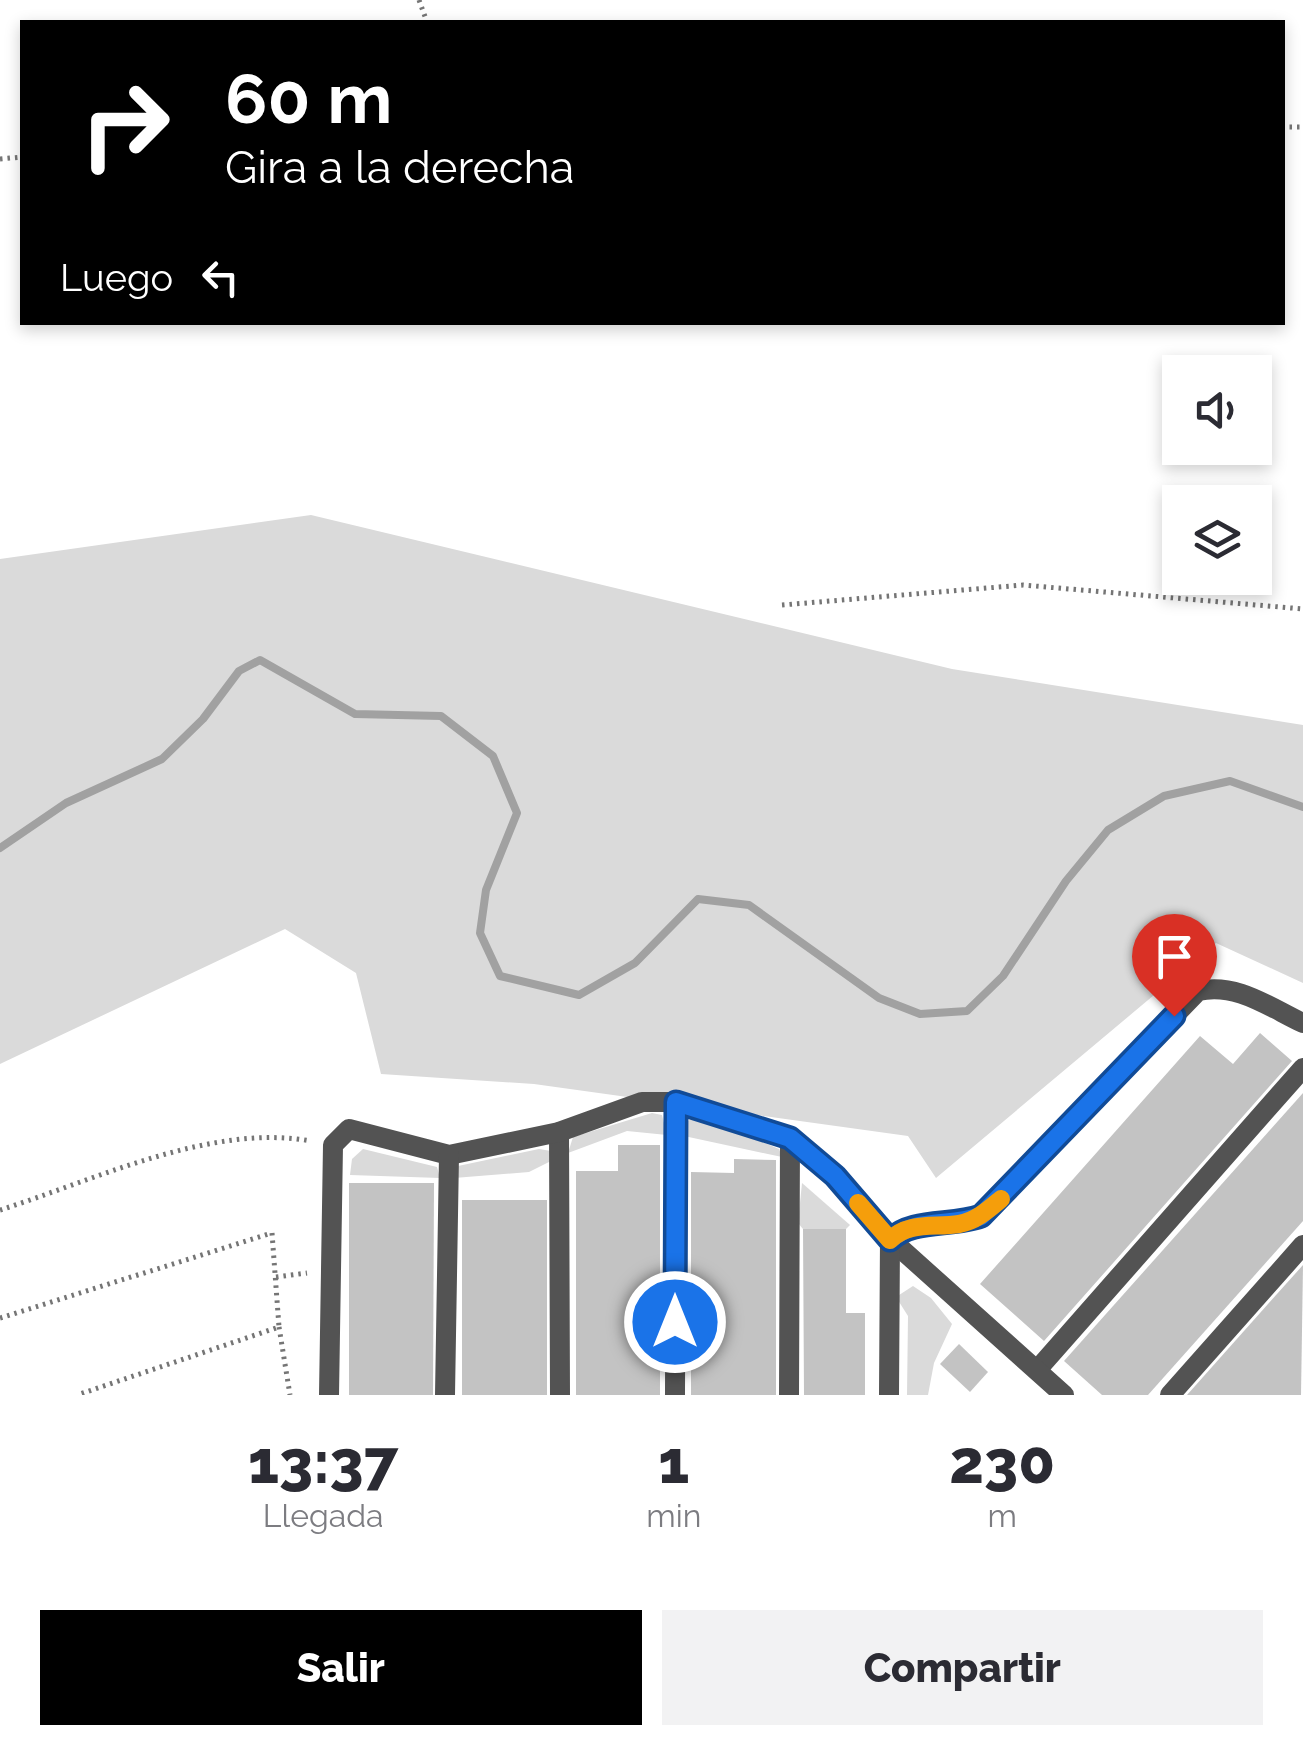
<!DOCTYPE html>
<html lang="es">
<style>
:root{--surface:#fff;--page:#f2f2f3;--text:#2b2b33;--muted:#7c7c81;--accent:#000}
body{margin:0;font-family:Raleway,sans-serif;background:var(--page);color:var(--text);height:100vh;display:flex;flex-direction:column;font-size:38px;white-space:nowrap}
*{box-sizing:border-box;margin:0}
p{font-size:32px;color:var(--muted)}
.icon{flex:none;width:55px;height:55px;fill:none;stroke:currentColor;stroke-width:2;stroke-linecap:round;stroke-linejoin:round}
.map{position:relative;height:1395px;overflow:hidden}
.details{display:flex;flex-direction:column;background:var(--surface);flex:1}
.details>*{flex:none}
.top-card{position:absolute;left:20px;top:20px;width:1265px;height:305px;border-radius:0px;box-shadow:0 5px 15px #0003;background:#000;color:#fff;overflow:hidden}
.buttons{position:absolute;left:1162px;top:355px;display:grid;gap:20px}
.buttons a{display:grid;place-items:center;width:110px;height:110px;border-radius:0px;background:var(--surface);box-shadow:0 5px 15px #0003;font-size:50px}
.pin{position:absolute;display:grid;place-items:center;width:85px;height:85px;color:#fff;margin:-102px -42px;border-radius:50% 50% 50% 0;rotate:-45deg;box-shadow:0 0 10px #0007}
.pin .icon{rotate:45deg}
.me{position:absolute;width:110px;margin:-55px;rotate:0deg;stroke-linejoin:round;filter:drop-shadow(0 0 8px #0008)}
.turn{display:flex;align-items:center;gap:35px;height:210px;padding:0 40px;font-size:45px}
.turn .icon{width:130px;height:130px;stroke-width:2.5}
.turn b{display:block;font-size:70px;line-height:85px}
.then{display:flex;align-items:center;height:95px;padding:0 40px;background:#0003;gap:20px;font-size:38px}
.eta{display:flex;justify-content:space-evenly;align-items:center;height:170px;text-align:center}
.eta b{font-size:60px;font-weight:800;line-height:70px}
.primary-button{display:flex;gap:20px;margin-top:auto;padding:20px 40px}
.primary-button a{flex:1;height:115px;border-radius:0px;background:var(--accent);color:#fff;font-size:40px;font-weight:800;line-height:115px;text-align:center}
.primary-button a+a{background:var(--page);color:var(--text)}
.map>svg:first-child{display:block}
.green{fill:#dadada}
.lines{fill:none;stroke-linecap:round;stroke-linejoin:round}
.stream{stroke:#a1a1a1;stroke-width:8}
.building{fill:#c3c3c3}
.path{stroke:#757575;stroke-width:5;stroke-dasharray:2.5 5;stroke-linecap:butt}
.street{stroke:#535353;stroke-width:20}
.route-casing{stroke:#114b97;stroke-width:25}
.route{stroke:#1a73e8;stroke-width:18}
.slow{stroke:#f59e0b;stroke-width:18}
</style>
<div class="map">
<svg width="1303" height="1395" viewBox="0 0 1303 1395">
<rect width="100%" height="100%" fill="#fff"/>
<g class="green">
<path d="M311 515 952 669 1303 725V983L1216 943 936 1178 908 1136 534 1084 381 1074 356 973 285 929 0 1064V559Z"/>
<path d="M652 1113 662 1115 667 1135 627 1131 568 1153 573 1137Z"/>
<path d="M699 1115 779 1149 782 1157 684 1136 686 1122Z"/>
<path d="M363 1149 437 1167 440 1178 350 1175 352 1159Z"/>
<path d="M539 1149 551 1151 553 1160 529 1172 454 1178 458 1166Z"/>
<path d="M802 1183 850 1225 846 1229H803L798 1223Z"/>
<path d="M913 1286 931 1298 952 1324 934 1363 928 1395H907L908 1316 896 1297Z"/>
</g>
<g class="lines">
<path class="stream" d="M0 848 66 803 162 759 203 719 239 671 260 660 355 714 441 716 493 756 517 813 486 890 480 933 500 976 579 995 635 963 698 899 749 905 879 998 920 1014 967 1011 1003 976 1066 881 1108 830 1164 796 1230 781 1303 807"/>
</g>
<g class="building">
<path d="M1260 1033 1292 1061 1044 1341 980 1284 1200 1036 1233 1064Z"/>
<path d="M1303 1093V1221L1148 1395H1102L1064 1361Z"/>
<path d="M618 1145H660V1395H576V1171H618Z"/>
<path d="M734 1159 776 1160V1395H691V1172L734 1173Z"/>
<path d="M349 1183H434L433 1395H349Z"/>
<rect x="462" y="1200" width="85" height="195"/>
<path d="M803 1229H846V1313H865V1395H804Z"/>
<path d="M1303 1265 1301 1395H1187L1260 1313Z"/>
<path d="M959 1344 988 1372 970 1392 940 1364Z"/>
</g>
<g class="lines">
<g class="path">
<path d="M419 0 427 22"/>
<path d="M1282 127H1303"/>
<path d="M0 159 22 157"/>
<path d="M782 605 1023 585 1303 609"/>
<path d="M0 1210C95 1180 211 1123 311 1141"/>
<path d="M276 1277 307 1273"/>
<path d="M0 1318 272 1233 279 1327 77 1395"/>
<path d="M279 1327 290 1395"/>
</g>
<g class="street">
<path d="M559 1132 560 1395"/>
<path d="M1037 1370 1303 1068"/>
<path d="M329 1395 333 1145 349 1129 449 1155 559 1132 642 1102H676L790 1138 835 1177 890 1239 1064 1395"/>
<path d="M445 1395 449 1155"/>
<path d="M675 1395 676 1102"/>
<path d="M789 1395 790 1138"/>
<path d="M889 1395 890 1239C912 1218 952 1227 981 1216L1198 991C1236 982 1269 1007 1303 1023"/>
<path d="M1170 1395 1303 1245"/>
</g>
</g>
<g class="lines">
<defs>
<path id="route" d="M675 1322 676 1102 790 1138 835 1176 890 1240C912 1218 952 1227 981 1216L1174 1016"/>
</defs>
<use href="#route" class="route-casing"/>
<use href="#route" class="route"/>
<path class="slow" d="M858 1203 890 1240C909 1221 934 1228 959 1224 976 1221 988 1210 1001 1199"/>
</g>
</svg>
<div class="buttons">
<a><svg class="icon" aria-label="sound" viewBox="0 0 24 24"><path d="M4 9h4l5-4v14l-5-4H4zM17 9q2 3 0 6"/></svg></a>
<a><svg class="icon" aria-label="layers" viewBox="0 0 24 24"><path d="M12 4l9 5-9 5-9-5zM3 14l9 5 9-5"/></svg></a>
</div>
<div class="pin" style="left:1174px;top:1016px;background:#d93025"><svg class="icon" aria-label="arrive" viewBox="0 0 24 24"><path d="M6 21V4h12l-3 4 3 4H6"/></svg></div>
<svg class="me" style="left:675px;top:1322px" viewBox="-20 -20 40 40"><circle r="17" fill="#1a73e8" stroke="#fff" stroke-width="3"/><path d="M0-11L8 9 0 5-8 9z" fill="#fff"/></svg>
<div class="top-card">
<div class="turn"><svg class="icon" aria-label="right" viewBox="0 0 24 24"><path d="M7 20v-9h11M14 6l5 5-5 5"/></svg><div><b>60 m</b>Gira a la derecha</div></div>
<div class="then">Luego<svg class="icon" aria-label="left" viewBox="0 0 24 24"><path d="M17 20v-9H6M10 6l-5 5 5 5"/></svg></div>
</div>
</div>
<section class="details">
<div class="eta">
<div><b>13:37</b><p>Llegada</p></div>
<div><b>1</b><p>min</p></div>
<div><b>230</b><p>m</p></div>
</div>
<div class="primary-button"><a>Salir</a><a>Compartir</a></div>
</section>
